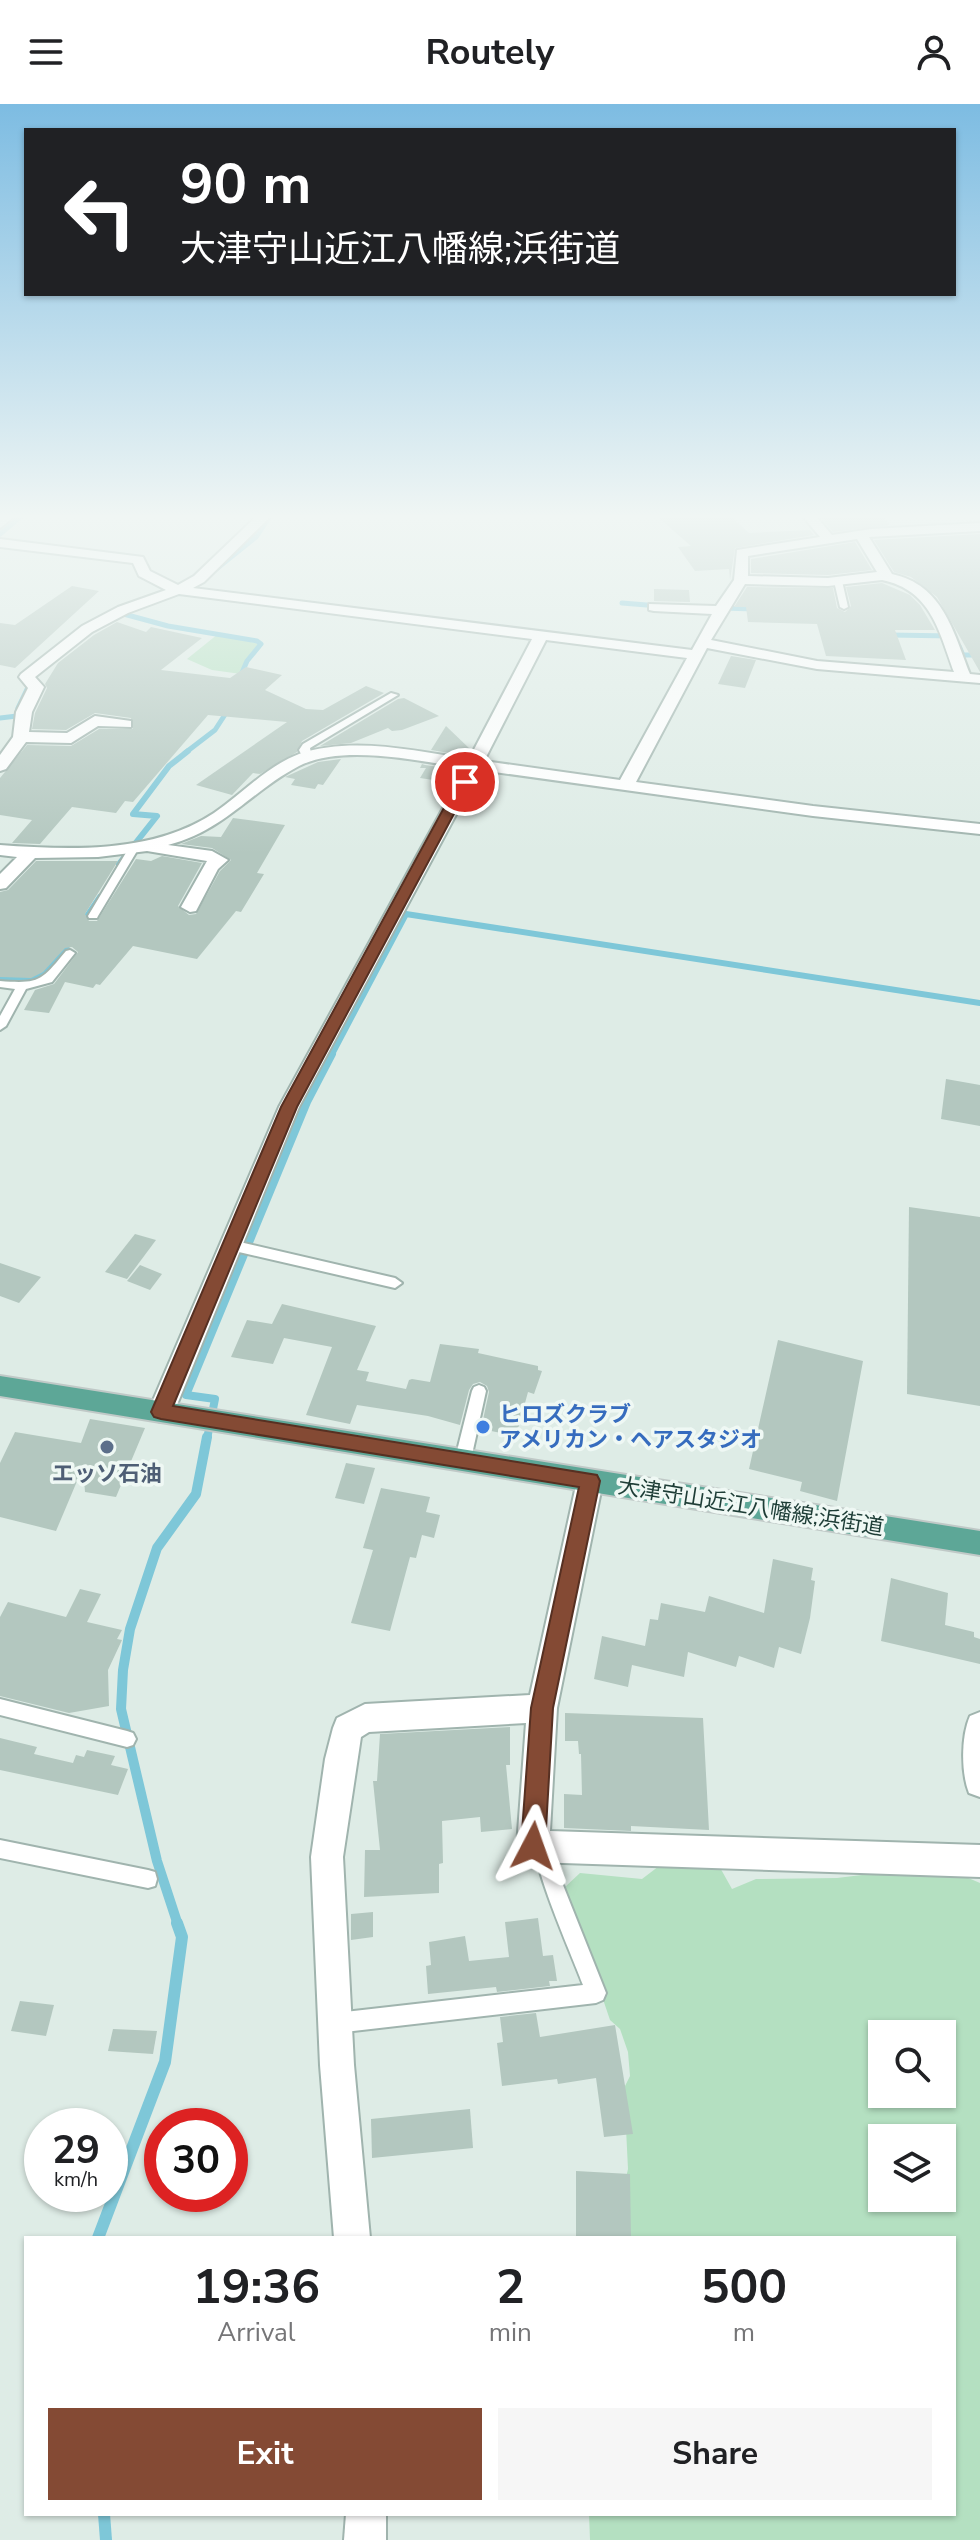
<!DOCTYPE html>
<meta charset="utf-8">
<style>
:root{--surface:#fff;--page:#f6f6f6;--text:#202124;--muted:#757577;--accent:#844a34}
body{margin:0;font-family:"Nunito Sans","Noto Sans JP",sans-serif;background:var(--page);color:var(--text);height:100vh;display:flex;flex-direction:column;font-size:30px;white-space:nowrap}
*{box-sizing:border-box;margin:0}
p{font-size:26px;color:var(--muted)}
.icon{flex:none;width:44px;height:44px;fill:none;stroke:currentColor;stroke-width:2;stroke-linecap:round;stroke-linejoin:round}
.map{position:relative;flex:1;overflow:hidden}
.sheet{position:absolute;left:24px;top:2132px;width:932px;height:280px;display:flex;flex-direction:column;background:var(--surface);border-radius:0px;box-shadow:0 2px 6px #0004}
.sheet>*{flex:none}
.guide{position:absolute;left:24px;top:24px;width:932px;height:168px;border-radius:0px;box-shadow:0 2px 6px #0004;background:#202124;color:#fff;overflow:hidden}
.tools{position:absolute;left:868px;top:1916px;display:grid;gap:16px}
.tools a{display:grid;place-items:center;width:88px;height:88px;border-radius:0px;background:var(--surface);box-shadow:0 2px 6px #0004;font-size:40px}
.speed{position:absolute;left:24px;top:2004px;display:flex;gap:16px;font-size:40px;font-weight:700;text-align:center}
.speed>*{display:grid;place-content:center;width:104px;height:104px;border-radius:50%;background:var(--surface);box-shadow:0 2px 6px #0004;line-height:1}
.speed small{font-size:20px;font-weight:400}
.speed .limit{border:12px solid #d22;background:#fff;color:#111}
.pin{position:absolute;display:grid;place-items:center;width:68px;height:68px;color:#fff;margin:-34px;border:4px solid #fff;border-radius:50%;box-shadow:0 2px 8px #0007}
.me{position:absolute;width:88px;margin:-44px;rotate:4deg;stroke-linejoin:round;filter:drop-shadow(0 0 6px #0008)}
.turn{display:flex;align-items:center;gap:28px;height:168px;padding:0 24px;font-size:36px}
.turn .icon{width:104px;height:104px;stroke-width:2.5}
.turn b{display:block;font-size:56px;line-height:68px}
.eta{display:flex;justify-content:space-evenly;align-items:center;height:136px;text-align:center}
.eta b{font-size:48px;font-weight:700;line-height:56px}
.primary-button{display:flex;gap:16px;margin-top:auto;padding:16px 24px}
.primary-button a{flex:1;height:92px;border-radius:0px;background:var(--accent);color:#fff;font-size:32px;font-weight:700;line-height:92px;text-align:center}
.primary-button a+a{background:var(--page);color:var(--text)}
header{display:flex;justify-content:space-between;align-items:center;height:104px;padding:0 24px;background:var(--surface);font-size:36px;font-weight:700}
.map>svg:first-child{display:block}
.green{fill:#b4e0c1;fill-rule:evenodd}
.lines{fill:none;stroke-linecap:round;stroke-linejoin:round}
.stream-far4{stroke:#7ec7d8;stroke-width:5}
.stream-far3{stroke:#7ec7d8;stroke-width:6}
.stream-far2{stroke:#7ec7d8;stroke-width:8}
.stream-far1{stroke:#7ec7d8;stroke-width:10}
.stream{stroke:#7ec7d8;stroke-width:12}
.building{fill:#b3c7bf}
.lane-casing{stroke:#a0b4ae;stroke-width:4}
.street-casing{stroke:#a0b4ae;stroke-width:4}
.primary-casing{stroke:#c0c9c7;stroke-width:4}
.lane{fill:#fff;fill-rule:evenodd}
.street{fill:#fff;fill-rule:evenodd}
.primary{fill:#5da797;fill-rule:evenodd}
.route{fill:#844a34;stroke:#563022;stroke-width:2}
.shop-dot{fill:#3f7fe0;stroke:#eff8f4;stroke-width:3}
.service-dot{fill:#5c6f8a;stroke:#eff8f4;stroke-width:3}
.labels{text-anchor:middle;stroke-width:7;stroke-linejoin:round;paint-order:stroke}
.shop-label{font-size:22px;font-weight:bold;fill:#366cbe;stroke:#eff8f4;text-anchor:start}
.service-label{font-size:22px;font-weight:bold;fill:#4e5e75;stroke:#eff8f4}
.street-label{font-size:22px;fill:#1d3d36;stroke:#eff8f4}
</style>
<header><svg class="icon" aria-label="menu" viewBox="0 0 24 24"><path d="M4 6h16M4 12h16M4 18h16"/></svg>Routely<svg class="icon" aria-label="person" viewBox="0 0 24 24"><circle cx="12" cy="8" r="4"/><path d="M4 21q1-7 8-7t8 7"/></svg></header>
<div class="map">
<svg width="980" height="2436" viewBox="0 0 980 2436">
<rect width="100%" height="100%" fill="#deece6"/>
<g class="green">
<path d="M218 530 259 540 246 557 241 570 212 566 187 555Z"/>
<path d="M663 1759 718 1760 732 1785 756 1775 837 1774 870 1770 966 1773 980 1779V2436H590L589 2410H954V2134H628L623 2087 628 2065 624 1984 630 1972 628 1948 620 1925 610 1916 565 1783 580 1769 642 1775ZM882 1930H942V1990H882ZM882 2034H942V2094H882Z"/>
</g>
<g class="lines">
<g class="stream-far4">
<path d="M0 430 25 409"/>
<path d="M215 466 256 433 272 409"/>
<path d="M622 499 659 502"/>
<path d="M721 504 755 505"/>
<path d="M120 509 168 522 257 537 261 540 247 557 241 571"/>
<path d="M890 531 952 532"/>
<path d="M959 542 963 551H980"/>
<path d="M18 604 31 577"/>
<path d="M0 614 17 612"/>
<path d="M185 649 215 626 228 606"/>
</g>
<g class="stream-far3">
<path d="M119 760 157 712 133 710 169 662 188 647"/>
<path d="M81 821 100 793"/>
<path d="M0 876C43 876 48 870 71 836"/>
<path d="M331 952 406 810 980 899"/>
</g>
<path class="stream-far2" d="M207 1335 215 1295 186 1291 307 998 332 950"/>
<path class="stream-far1" d="M178 1821 157 1757 121 1605 123 1566 130 1525 157 1444 196 1390 207 1333"/>
<g class="stream">
<path d="M98 2134 165 1958 182 1833 177 1819"/>
<path d="M104 2410 106 2436"/>
</g>
</g>
<g class="building">
<path d="M690 409H727L749 429 810 426 814 431 735 444 730 476 729 465 695 467 678 443 691 442 659 414Z"/>
<path d="M817 409H879L890 421 833 428Z"/>
<path d="M980 430V568L937 493 911 473 894 468 874 436Z"/>
<path d="M855 438 872 466 828 471 751 469V455Z"/>
<path d="M882 479 910 491 920 501 935 526H895L906 556 826 552 817 520 748 518 746 503H734L747 483 833 484 837 504 845 508 851 502 846 483Z"/>
<path d="M72 482 99 487 15 564 0 561V519L15 521Z"/>
<path d="M654 485 689 486 690 498 654 497Z"/>
<path d="M117 518 146 528 151 523 202 534 161 566 230 574 246 563 282 571 265 586 306 605 323 606 366 582 384 589 302 637 297 648 260 670 253 669 232 691 196 681 287 618 208 611 133 698 125 697 116 709 72 703 40 740 12 739 32 716 0 711V674L27 641 71 642 99 625H133L131 614 95 609 66 626 32 625 35 609 47 584 45 580 58 559 94 531Z"/>
<path d="M731 552 756 556 745 584 718 580Z"/>
<path d="M404 594 439 612 402 626 392 627 388 624 351 639 320 642 398 595Z"/>
<path d="M446 622 471 646 467 652 431 646Z"/>
<path d="M341 655 323 681 318 680 315 685 291 681 295 675 285 673 318 658Z"/>
<path d="M422 660 425 661 460 666 453 679 420 674 426 664H420Z"/>
<path d="M233 714 285 721 257 769 264 770 241 808 236 807 197 855 133 842 100 881 96 880 93 884 65 878 49 909 24 906 35 886 54 880 78 848 72 843 65 844 43 868 31 874 0 873V788L8 786 36 757H118L85 810 89 817H97L136 755 151 757 162 752 202 759 178 802 189 811 196 810 220 767 231 756 212 744 181 740 201 732 221 733Z"/>
<path d="M946 975 980 981V1022L941 1015Z"/>
<path d="M909 1103 980 1113V1302L907 1290Z"/>
<path d="M135 1130 156 1136 127 1175 105 1168Z"/>
<path d="M0 1159 41 1173 19 1199 0 1192Z"/>
<path d="M140 1161 162 1170 150 1186 127 1177Z"/>
<path d="M282 1200 376 1222 357 1266 369 1268 366 1277 406 1285 409 1276 412 1275 430 1278 440 1240 479 1245 478 1249 538 1262V1266L542 1267 534 1290 528 1288 516 1332 481 1325 489 1288 487 1282 480 1278 473 1280 469 1286 460 1321 428 1312 357 1301 350 1320 306 1311 332 1243 284 1234 273 1260 231 1253 247 1216 272 1220Z"/>
<path d="M778 1236 863 1257 837 1397 800 1387 802 1378 749 1365Z"/>
<path d="M90 1315 145 1324 116 1393 85 1388 83 1363 56 1427 0 1413V1359L15 1328 81 1339Z"/>
<path d="M346 1359 375 1364 364 1400 335 1394Z"/>
<path d="M381 1384 430 1393 426 1408 440 1411 434 1434 422 1431 416 1454 410 1453 390 1527 351 1519 373 1446 363 1444Z"/>
<path d="M773 1455 813 1464 811 1476 815 1477 810 1514 801 1550 779 1543 774 1564 739 1552 736 1563 688 1548 684 1573 632 1561 628 1583 594 1575 602 1532 645 1542 650 1515 658 1516 661 1499 705 1508 709 1492 764 1509Z"/>
<path d="M891 1474 948 1489 945 1521 974 1528V1533L980 1535V1560L881 1537Z"/>
<path d="M80 1485 101 1490 87 1518 122 1526 117 1535 122 1536 108 1566 109 1602 69 1609 0 1592V1513L8 1498 66 1513Z"/>
<path d="M565 1609 703 1614 709 1726 631 1722V1727L564 1724V1690L582 1691 581 1650H579L578 1637H565Z"/>
<path d="M510 1623V1661H506L512 1725 481 1728 480 1713 442 1717 443 1759 439 1760V1789L364 1793 365 1746H380L373 1677H377L380 1630Z"/>
<path d="M0 1634 37 1643 34 1650 73 1659 76 1651 84 1653 87 1646 115 1652 111 1661 128 1665 118 1691 0 1666Z"/>
<path d="M373 1808V1833L351 1836V1810Z"/>
<path d="M538 1814 543 1852 553 1851 557 1877H549L550 1882 497 1888 496 1883 428 1890 426 1862 431 1861 429 1838 465 1832 469 1857 509 1853 505 1818Z"/>
<path d="M20 1897 54 1901 46 1932 11 1927Z"/>
<path d="M536 1909 540 1933 615 1921 633 2030 604 2033 596 1974 558 1980 557 1975 502 1982 497 1939 503 1938 500 1913Z"/>
<path d="M113 1925 157 1927 153 1950 108 1947Z"/>
<path d="M470 2005 473 2044 372 2054 371 2015Z"/>
<path d="M576 2067 630 2070 631 2134H576Z"/>
</g>
<g class="lines">
<defs>
<g id="lane">
<path d="M838 475 842 477 848 503 844 505 840 503 834 477Z"/>
<path d="M391 589 398 591 310 644 312 654 304 656 299 646 303 640Z"/>
<path d="M135 739 140 742 98 812 97 814H89L88 812 130 742Z"/>
<path d="M70 846 75 849 52 878 26 885 6 922 0 926V912L15 885 0 883V877C40 880 41 877 66 847Z"/>
<path d="M231 1136 395 1174 402 1179 395 1184 226 1145 224 1141 226 1137Z"/>
<path d="M479 1281 484 1283 486 1287 471 1355 468 1359 463 1361 458 1359 455 1355 472 1287 474 1283Z"/>
<path d="M0 1595 127 1627 133 1629 136 1635 133 1641 127 1643 0 1611Z"/>
<path d="M542 1733 548 1736 557 1766 606 1889 603 1896 596 1899 336 1929 329 1926 326 1919 329 1912 336 1909 583 1881C574 1856 528 1754 536 1736Z"/>
<path d="M0 1736 148 1766 155 1768 157 1775 155 1782 148 1784 0 1754Z"/>
</g>
<g id="street">
<path d="M5 409H19L0 424V414Z"/>
<path d="M260 409H274L204 478 193 484 692 546 712 510 654 507 649 506V500L716 502 734 476 737 446 820 433 800 409H813L832 431 871 425 980 419V427L869 433 892 470C943 481 953 527 970 570L980 571V579L817 565 707 544 636 678 813 702 980 720V730L813 712 480 666 299 1003 174 1308 170 1315 161 1318 152 1315 148 1308 279 1003 465 664C418 657 343 640 299 662 251 687 224 727 168 741L212 747 228 756 218 765 196 807 190 808 181 803 207 757 147 747 98 753 35 754 6 784 0 785V770L17 753 0 751V741C70 746 152 750 214 709 242 690 267 662 299 650 352 632 416 647 469 655L532 535 179 490 128 509 92 528 35 573 44 583 32 608 29 628 67 629 95 612 131 617V623L98 622 71 639 26 638 6 665 0 667V651L13 633 16 608 28 584 19 573 21 570 82 522 118 503 166 486 139 472 133 459 0 443V435L143 453 150 467 178 481 194 472ZM857 435 877 468 828 474 748 472V452ZM882 476C931 486 939 527 954 568L817 557 711 536 745 480 828 482ZM546 536 687 554 620 676 484 657Z"/>
<path d="M590 1366 599 1369 603 1377 557 1604 550 1727 980 1741V1773L533 1758 522 1753 517 1742 526 1619 369 1628 361 1633 343 1753 354 1961 370 2134H334L320 1961 311 1753 325 1655 333 1624 337 1614 365 1600 530 1591 577 1377 581 1369Z"/>
<path d="M980 1608V1693L969 1689C961 1669 961 1632 970 1612Z"/>
<path d="M346 2410H386V2436H344Z"/>
</g>
<path id="primary" d="M0 1272 980 1427V1451L0 1292Z"/>
</defs>
<use href="#lane" class="lane-casing"/>
<use href="#street" class="street-casing"/>
<use href="#primary" class="primary-casing"/>
<use href="#lane" class="lane"/>
<use href="#street" class="street"/>
<use href="#primary" class="primary"/>
</g>
<linearGradient id="sky" x2="0" y2="1"><stop stop-color="#7dbce2"/><stop offset="0.55" stop-color="#f0f6f4"/><stop offset="1" stop-color="#f0f6f4" stop-opacity="0"/></linearGradient>
<rect width="980" height="750" fill="url(#sky)"/>
<path class="route" d="M465 674 471 678 297 1003 173 1302 597 1371 600 1377 553 1604 545 1742 541 1750 533 1753 525 1750 521 1742 531 1604 579 1383 161 1315 154 1313 151 1308 281 1003 458 678Z"/>
<circle class="shop-dot" cx="483" cy="1323" r="8"/>
<circle class="service-dot" cx="107" cy="1343" r="8"/>
<g class="labels">
<g class="shop-label">
<text x="499" y="1318">ヒロズクラブ<tspan x="499" dy="25">アメリカン・ヘアスタジオ</tspan></text>
</g>
<g class="service-label">
<text x="107" y="1377">エッソ石油</text>
</g>
<g class="street-label">
<text transform="translate(751 1402) rotate(9)" y="8">大津守山近江八幡線;浜街道</text>
</g>
</g>
</svg>
<div class="tools">
<a><svg class="icon" aria-label="search" viewBox="0 0 24 24"><circle cx="10" cy="10" r="6"/><path d="M15 15l6 6"/></svg></a>
<a><svg class="icon" aria-label="layers" viewBox="0 0 24 24"><path d="M12 4l9 5-9 5-9-5zM3 14l9 5 9-5"/></svg></a>
</div>
<div class="speed"><div>29<small>km/h</small></div><div class="limit">30</div></div>
<div class="pin" style="left:465px;top:678px;background:#d93025"><svg class="icon" aria-label="arrive" viewBox="0 0 24 24"><path d="M6 21V4h12l-3 4 3 4H6"/></svg></div>
<svg class="me" style="left:533px;top:1742px" viewBox="-20 -20 40 40"><path d="M0-17L14 15 0 8-14 15z" fill="#844a34" stroke="#fff" stroke-width="4"/></svg>
<div class="guide">
<div class="turn"><svg class="icon" aria-label="left" viewBox="0 0 24 24"><path d="M17 20v-9H6M10 6l-5 5 5 5"/></svg><div><b>90 m</b>大津守山近江八幡線;浜街道</div></div>
</div>
<section class="sheet">
<div class="eta">
<div><b>19:36</b><p>Arrival</p></div>
<div><b>2</b><p>min</p></div>
<div><b>500</b><p>m</p></div>
</div>
<div class="primary-button"><a>Exit</a><a>Share</a></div>
</section>
</div>
